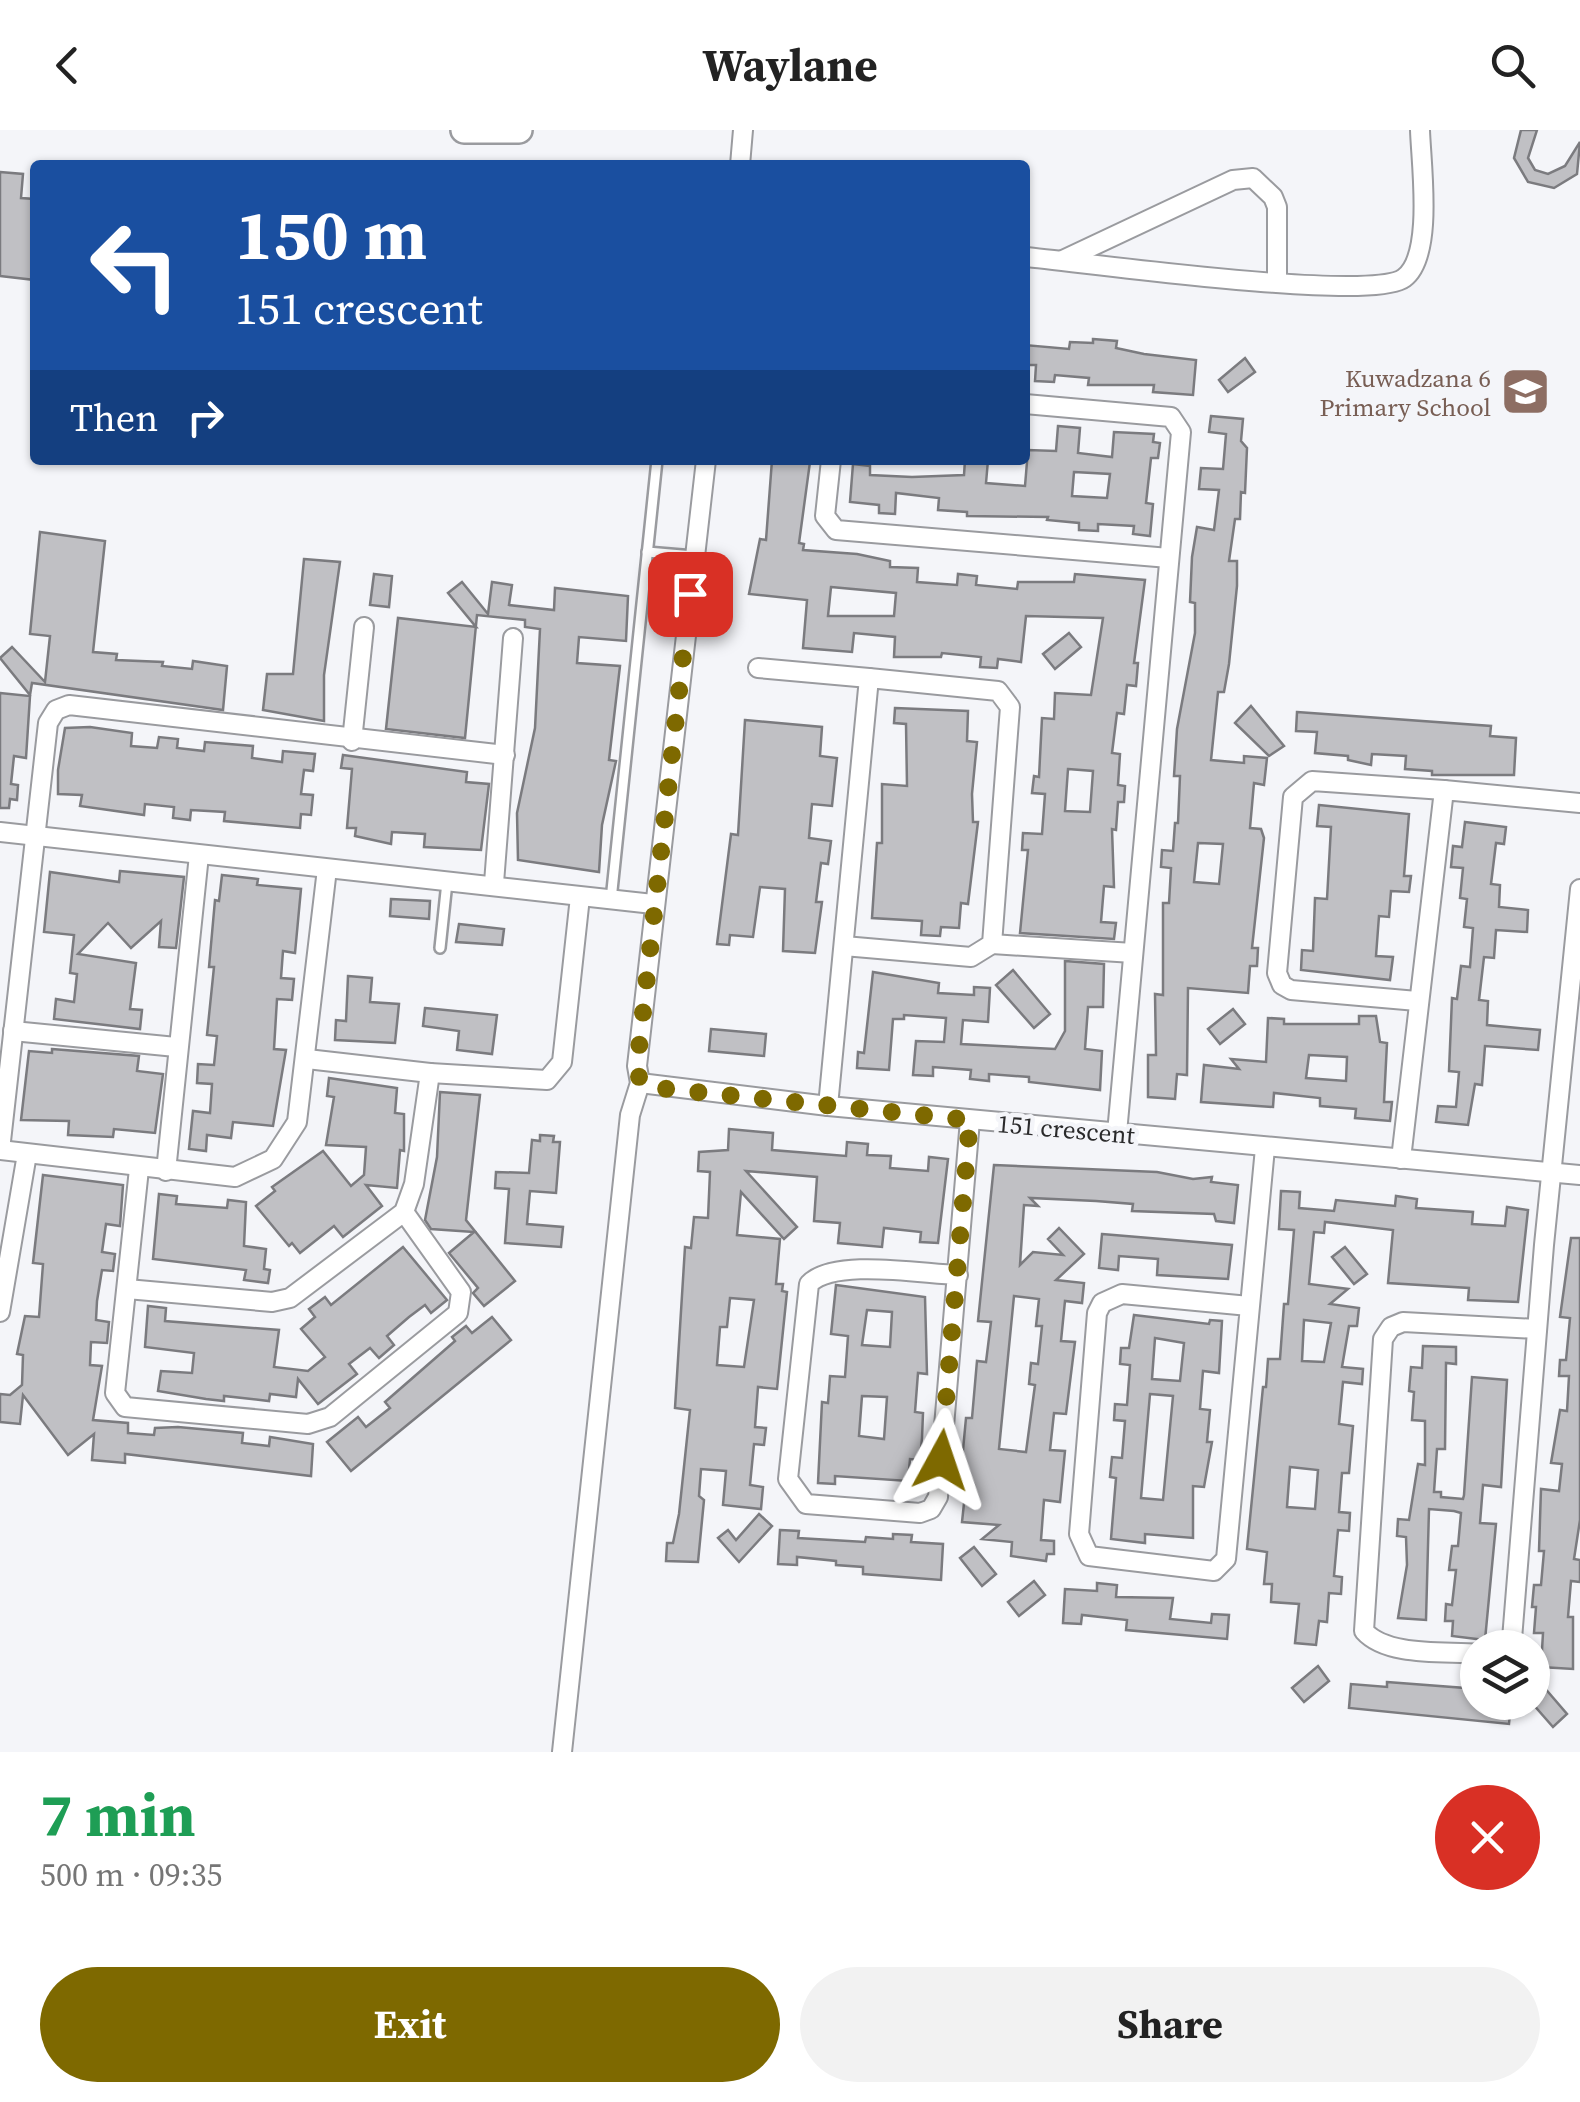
<!DOCTYPE html>
<meta charset="utf-8">
<style>
:root{--surface:#fff;--page:#f2f2f2;--text:#222;--muted:#767676;--accent:#7e6900}
body{margin:0;font-family:"Source Serif 4",serif;background:var(--page);color:var(--text);height:100vh;display:flex;flex-direction:column;font-size:38px;white-space:nowrap}
*{box-sizing:border-box;margin:0}
p{font-size:32px;color:var(--muted)}
.icon{flex:none;width:55px;height:55px;fill:none;stroke:currentColor;stroke-width:2;stroke-linecap:round;stroke-linejoin:round}
.map{position:relative;height:1622px;overflow:hidden}
.sheet{display:flex;flex-direction:column;background:var(--surface);flex:1}
.sheet>*{flex:none}
.guide{position:absolute;left:30px;top:30px;width:1000px;height:305px;border-radius:10px;box-shadow:0 2px 8px #0004;background:#1a4fa0;color:#fff;overflow:hidden}
.tools{position:absolute;left:1460px;top:1500px;display:grid;gap:20px}
.tools a{display:grid;place-items:center;width:90px;height:90px;border-radius:50%;background:var(--surface);box-shadow:0 2px 8px #0004;font-size:50px}
.pin{position:absolute;display:grid;place-items:center;width:85px;height:85px;color:#fff;margin:-42px;border-radius:20px;box-shadow:0 5px 15px #0006}
.me{position:absolute;width:110px;margin:-55px;rotate:5deg;stroke-linejoin:round;filter:drop-shadow(0 0 8px #0008)}
.turn{display:flex;align-items:center;gap:35px;height:210px;padding:0 40px;font-size:45px}
.turn .icon{width:130px;height:130px;stroke-width:2.5}
.turn b{display:block;font-size:70px;line-height:85px}
.then{display:flex;align-items:center;height:95px;padding:0 40px;background:#0003;gap:20px;font-size:38px}
.round{display:grid;place-items:center;flex:none;width:105px;height:105px;border-radius:52px;background:var(--page)}
.head{display:flex;align-items:center;justify-content:space-between;height:170px;padding:0 40px}
h1{font-size:60px;font-weight:700;line-height:75px;color:#1e9e55}
.primary-button{display:flex;gap:20px;margin-top:auto;padding:20px 40px}
.primary-button a{flex:1;height:115px;border-radius:60px;background:var(--accent);color:#fff;font-size:40px;font-weight:700;line-height:115px;text-align:center}
.primary-button a+a{background:var(--page);color:var(--text)}
header{display:flex;justify-content:space-between;align-items:center;height:130px;padding:0 40px;background:var(--surface);font-size:45px;font-weight:700}
.map>svg:first-child{display:block}
.building{fill:#c0c0c4;stroke:#7b7b7f;stroke-width:2.5;fill-rule:evenodd}
.lines{fill:none;stroke-linecap:round;stroke-linejoin:round}
.lane-casing{stroke:#9a9b9f;stroke-width:14}
.street-casing{stroke:#9a9b9f;stroke-width:22}
.secondary-casing{stroke:#9a9b9f;stroke-width:30}
.lane{stroke:#fff;stroke-width:9}
.street{stroke:#fff;stroke-width:18}
.secondary{stroke:#fff;stroke-width:25}
.route{stroke:#7e6900;stroke-width:18;stroke-dasharray:0 32.4}
.labels{text-anchor:middle;stroke-width:9;stroke-linejoin:round;paint-order:stroke}
.education-label{font-size:25px;fill:#785e54;stroke:#f4f5f9;text-anchor:end}
.street-label{font-size:25px;fill:#2a2a2b;stroke:#f4f5f9}
</style>
<header><svg class="icon" aria-label="back" viewBox="0 0 24 24"><path d="M15 5l-7 7 7 7"/></svg>Waylane<svg class="icon" aria-label="search" viewBox="0 0 24 24"><circle cx="10" cy="10" r="6"/><path d="M15 15l6 6"/></svg></header>
<div class="map">
<svg width="1580" height="1622" viewBox="0 0 1580 1622">
<rect width="100%" height="100%" fill="#f4f5f9"/>
<g class="building">
<path d="M1521 0H1537L1528 28 1535 40 1548 44 1565 36 1580 12 1577 44 1554 58 1528 52 1514 28Z"/>
<path d="M0 42 23 44 21 68 35 69V150L0 146Z"/>
<path d="M1093 209 1117 211 1116 218 1144 224 1196 230 1193 265 1153 262 1154 255H1088L1089 248 1055 245 1054 252 1035 251 1036 235H1025V215L1069 219 1070 212 1093 213Z"/>
<path d="M1245 228 1255 242 1228 262 1219 250Z"/>
<path d="M1211 286 1243 289 1241 311 1247 318 1245 363 1241 362 1240 389H1235L1229 431H1237V456L1229 534 1224 562H1218L1211 630 1244 633V626L1267 628 1264 655 1254 653 1250 698 1261 699 1264 708 1252 818H1258L1257 836H1250L1248 863 1188 858 1187 945 1177 944 1175 969 1148 967V925H1156L1155 864 1163 865V773H1169L1171 738 1161 737 1162 720 1173 721 1175 693H1178L1180 646H1174L1177 599 1195 503V473L1190 472 1192 427 1197 397 1214 400 1219 360 1199 359 1201 338 1223 339 1226 304 1209 302ZM1198 713 1223 714 1219 754 1194 752Z"/>
<path d="M1058 296 1080 298 1078 323 1112 327 1114 302 1154 304 1153 312 1160 313 1158 328H1151L1146 373 1153 374 1150 406 1133 404 1134 396 1098 394V401L1079 400V393L1047 390 1048 387 967 386V382L938 380 939 368 896 363 895 384 879 383V375L850 372 853 334 870 336V345L912 347 964 345 965 330H988L986 353 1025 356 1028 320 1056 321ZM1074 342 1110 344 1107 368 1072 366Z"/>
<path d="M772 330 810 332 799 413 804 414 803 420 857 424 890 431V437L918 438 917 452 957 455 958 444 977 446 976 455 1017 459 1018 452H1074L1075 444 1145 450 1134 533H1138L1136 556 1127 555 1124 584 1117 583 1112 623 1120 624 1118 655 1125 656 1124 672H1118L1116 700 1112 699 1114 757 1104 756 1101 792 1116 793 1114 809 1020 803 1028 720H1022L1023 703 1042 704 1045 664 1032 663 1034 646 1039 647 1042 588 1054 589 1055 563 1091 565 1103 488 1026 486 1021 532 998 529 997 538 980 537 981 527 942 523 941 527H894L895 507 854 503 852 522 803 518 807 470 749 464 760 409 766 410ZM831 457 896 463 894 486H828ZM1068 639 1093 641 1090 682 1065 681Z"/>
<path d="M40 402 105 411 93 522 117 524 116 530 163 532 162 536 192 539 193 531 227 536 223 580 32 553 30 565 0 528 12 517 45 552 50 506 30 504Z"/>
<path d="M304 429 340 432 324 545V591L263 580 267 544H293Z"/>
<path d="M374 444 392 446 389 477 370 475Z"/>
<path d="M462 452 488 484 492 452 512 455 509 475 554 480 555 458 628 466 626 511 579 507 577 533 620 536 609 630 616 631 602 695 599 742 518 730 517 683 535 598 540 499 525 497V490L477 485 465 608 386 599 398 488 476 497 448 463Z"/>
<path d="M1069 503 1081 517 1055 539 1043 524Z"/>
<path d="M0 563 30 566 26 628 14 626 11 654 18 655 17 670 10 669 9 678H0Z"/>
<path d="M1251 576 1284 616 1269 626 1235 593Z"/>
<path d="M895 578 968 581 967 611 977 612 972 664 973 692H978L968 774 961 773 959 798 941 797 940 806 921 805 922 791 872 788 877 713H882V654L907 656 906 594 894 593Z"/>
<path d="M1297 582 1491 596 1490 606 1516 608 1514 645H1432V641L1405 639 1406 626 1372 624 1371 635 1348 630V626L1315 623 1317 602 1296 601Z"/>
<path d="M745 590 822 597 820 626 837 628 832 676 812 674 809 708 831 711 828 734 821 733 816 772H822L815 823 783 821 785 759 760 757 753 807 730 805 729 815 717 814 731 704 738 705Z"/>
<path d="M90 597 132 603 131 616 157 618 159 607 178 609 177 618 204 621 205 612 253 616 252 628 282 632 283 621 315 624 313 641 304 640 301 664 313 665 311 685 301 684 300 698 224 691 225 682 191 680 190 690 173 688 174 677 145 674 144 685 80 676 82 665 58 664V640L65 598Z"/>
<path d="M343 625 467 642 466 652 489 654 481 720 424 717 425 704 392 702 391 714 355 706 356 698H347L352 639 341 638Z"/>
<path d="M1319 675 1409 684 1404 746H1411L1409 762 1391 761 1389 787 1379 786 1376 826 1393 827 1390 850 1301 840 1302 820 1313 821 1315 768 1327 769 1331 697 1317 696Z"/>
<path d="M1465 692 1506 697 1504 714 1496 713 1491 754 1500 755 1499 777 1528 780 1527 802 1496 800 1494 828 1484 827 1479 870 1488 871 1487 895 1540 900 1538 920 1485 916 1482 955 1475 954 1468 995 1436 992 1438 976 1456 977 1459 942 1449 941 1452 868 1457 869 1461 836 1470 837 1473 798 1464 797 1467 769 1460 768 1463 738 1451 737 1453 716 1462 717Z"/>
<path d="M120 741 184 747 176 818 159 817 161 791 131 818 108 793 78 824 136 833 130 879 142 880 140 899 54 889 56 869 74 872 77 844 70 843 74 805 44 802 50 742 119 752Z"/>
<path d="M222 745 258 749 257 755 301 759 295 823 283 821 281 848 294 849 292 870 277 869 274 919 286 920 273 996 233 992 231 1008 207 1005 206 1021 189 1019 193 981 210 983 212 954 197 953 198 934 214 935 217 906 207 905 214 837H209L215 770 219 771Z"/>
<path d="M391 769 430 771 429 789 390 786Z"/>
<path d="M459 794 504 799 502 815 456 812Z"/>
<path d="M1065 831 1104 834 1103 877H1088L1085 919 1102 921 1100 960 1029 952V947L989 944V951L970 949 971 940 933 937V946L913 945 916 911 944 912 946 888 904 885V889H893L889 940 857 938 858 922 864 923 873 842 939 853 938 863 974 865V857L990 858 988 892 963 890 961 914 1055 919 1065 901Z"/>
<path d="M1013 840 1050 884 1034 898 996 855Z"/>
<path d="M348 846 372 848 370 872 399 874 395 913 335 910 336 890 346 891Z"/>
<path d="M425 878 497 885 492 924 457 920 459 901 423 896Z"/>
<path d="M1233 879 1245 894 1220 914 1208 899Z"/>
<path d="M1359 886H1376L1380 912 1387 913 1384 972H1392L1390 991 1355 988 1356 979 1320 976V968L1274 963 1273 977 1201 972 1204 935 1239 939 1231 929 1266 932 1268 888 1284 889V894H1359ZM1309 925 1347 927 1346 951 1306 948Z"/>
<path d="M711 899 766 904 764 926 709 921Z"/>
<path d="M52 919 139 926 137 941 163 944 155 1003 114 999 113 1007 68 1005 69 991 21 990 29 921 52 923Z"/>
<path d="M329 948 397 958 395 983 404 984V1021L400 1020 397 1058 366 1055 382 1076 343 1107 334 1096 300 1123 292 1113 289 1116 256 1076 275 1061 272 1057 323 1021 351 1056 364 1045 366 1017 326 1015 334 967 327 966Z"/>
<path d="M440 962 480 965 466 1090 515 1151 484 1176 473 1163 478 1158 449 1123 474 1102 431 1099 425 1090 437 1027Z"/>
<path d="M729 999 773 1003 772 1020 846 1026 847 1012 868 1014 867 1025 891 1026 890 1038 928 1041 929 1027 948 1029 938 1113 920 1112 921 1102 884 1098 882 1117 838 1113 840 1093 814 1091 817 1047 746 1041 797 1097 784 1109 741 1062 737 1105 780 1109 776 1154H783L782 1161 787 1162 777 1259 758 1257 755 1297 766 1298 764 1315 754 1314 750 1355 763 1357 761 1379 723 1375 726 1341 701 1339 699 1366 704 1370 698 1432 666 1431 667 1413H673L679 1384 690 1280 675 1278 685 1117 691 1118 694 1087 708 1088 710 1042 698 1041 699 1022 728 1020ZM730 1168 754 1170 744 1237 717 1235 720 1197H727Z"/>
<path d="M540 1005 554 1006 553 1012H560L556 1063 530 1061 527 1094 563 1097 561 1117 505 1113 509 1059 495 1058 496 1042 529 1043 532 1010 540 1011Z"/>
<path d="M994 1035 1157 1042 1193 1049 1212 1047 1211 1052 1238 1055 1234 1093 1216 1091 1214 1084 1132 1081 1133 1074 1096 1071 1030 1068 1038 1076 1024 1075 1020 1135 1033 1122 1063 1125 1048 1109 1059 1098 1084 1124 1056 1150 1084 1153 1082 1173 1065 1171 1061 1211 1075 1212 1066 1284 1054 1283 1050 1320 1065 1321 1060 1372 1044 1370 1041 1410 1054 1411V1424H1047L1046 1431 1011 1426 1012 1412 982 1409 999 1395 962 1392 965 1364 959 1363 966 1288H972L977 1231 986 1232 991 1192 978 1191ZM1014 1166 1039 1169 1036 1196H1042L1038 1234 1031 1233 1029 1254 1035 1255 1026 1322 999 1319Z"/>
<path d="M43 1045 123 1055 120 1096 106 1094 102 1122 115 1124 113 1141 102 1140 97 1171 96 1190 109 1192 107 1213 91 1212 90 1235 102 1236 93 1290 128 1293V1303L154 1305 155 1298 178 1297 243 1303 242 1313 269 1316 270 1307 313 1314 311 1346 125 1324V1333L92 1330 94 1304 68 1325 23 1265 20 1294 0 1292V1264L10 1265 22 1255 23 1225 17 1224 25 1186 39 1187 43 1134 33 1133Z"/>
<path d="M1281 1061 1300 1062 1299 1078 1334 1081 1336 1070 1395 1076 1396 1066 1417 1069 1416 1078 1473 1082 1472 1094 1505 1096 1507 1077 1528 1080 1518 1172 1468 1170 1469 1158 1388 1153 1393 1100 1325 1092 1324 1103 1314 1102 1309 1154 1348 1159 1330 1174 1359 1178 1357 1196H1349L1342 1237 1363 1239 1362 1254 1343 1252 1339 1294 1353 1296 1349 1343H1342L1339 1382 1350 1383 1349 1401 1338 1400 1334 1446 1342 1447 1341 1464 1329 1463 1327 1492 1319 1491 1316 1515 1295 1513 1299 1474 1271 1472 1272 1454H1264L1267 1422 1247 1419 1263 1257H1266L1268 1229H1280L1284 1174H1288L1294 1100 1279 1099ZM1304 1190 1331 1193 1324 1232 1302 1231ZM1290 1337 1318 1340 1315 1379 1287 1377Z"/>
<path d="M159 1064 177 1066 176 1074 227 1078 228 1070 246 1072 244 1116 266 1119 264 1139 270 1140 268 1153 244 1150 246 1140 153 1129Z"/>
<path d="M1102 1104 1232 1115 1228 1149 1157 1145 1158 1129 1119 1126 1118 1140 1099 1138Z"/>
<path d="M1571 1108H1580V1390L1574 1429 1580 1430V1452L1571 1451 1568 1487H1573V1539L1541 1537 1543 1503H1534L1536 1477H1532L1534 1455H1541L1544 1421H1539L1541 1359 1559 1361 1562 1334 1551 1333 1560 1280 1567 1281 1569 1246H1559L1560 1230H1566L1570 1188 1560 1187Z"/>
<path d="M403 1117 447 1170 431 1183 425 1175 409 1187 387 1206 394 1215 379 1228 370 1218 349 1234 357 1244 318 1274 298 1249 296 1267 270 1264 269 1271 224 1266V1271L206 1269 158 1261 161 1241 192 1243 194 1223 145 1217 148 1176 166 1178 165 1191 279 1200 274 1237 308 1241 325 1227 301 1199 315 1187 309 1179 325 1167 331 1175Z"/>
<path d="M1345 1117 1367 1144 1354 1154 1332 1127Z"/>
<path d="M836 1155 925 1167 927 1244 918 1243 915 1282 923 1283 922 1308 920 1330 910 1329 908 1351 835 1346V1354L818 1353 822 1272 828 1273 830 1246 845 1247 848 1206 831 1204ZM867 1180 892 1182 890 1217 862 1215ZM862 1266 887 1267 884 1309 859 1306Z"/>
<path d="M1134 1185 1209 1194 1210 1190 1222 1191 1219 1243 1203 1241 1200 1279 1210 1280 1207 1312H1212L1204 1357 1193 1356V1408L1145 1404V1413L1111 1409 1116 1348 1110 1347 1112 1327 1122 1328 1125 1291 1114 1290 1115 1274 1127 1275 1130 1235 1120 1234 1121 1218H1129ZM1155 1208 1184 1213 1180 1251 1152 1249ZM1150 1264 1173 1266 1163 1370 1141 1368Z"/>
<path d="M492 1187 511 1210 351 1341 327 1312 358 1287 366 1297 390 1278 385 1272 455 1211 452 1207 466 1196 472 1203Z"/>
<path d="M1423 1216 1456 1217V1234L1446 1233 1445 1319H1437L1434 1362H1441V1367L1463 1369 1464 1365 1472 1247 1507 1250 1501 1357 1483 1355 1480 1393 1496 1394 1485 1510 1452 1506 1453 1491H1445L1446 1474 1452 1475 1456 1440H1449L1452 1416H1458L1461 1383 1454 1381 1429 1379 1426 1490 1398 1488 1407 1435 1406 1407 1397 1406 1398 1389 1409 1390 1418 1334 1425 1335V1291L1412 1290 1414 1262 1409 1261 1411 1237 1422 1238Z"/>
<path d="M759 1384 772 1396 739 1432 718 1408 728 1400 736 1410Z"/>
<path d="M780 1400 799 1401 798 1408 865 1412 866 1407 893 1409V1404L912 1405 911 1412 943 1414 941 1450 863 1444V1437L836 1435V1431L797 1427V1435L778 1434Z"/>
<path d="M974 1417 996 1444 982 1456 960 1428Z"/>
<path d="M1034 1451 1045 1465 1019 1486 1008 1472Z"/>
<path d="M1097 1453 1117 1455 1116 1467 1173 1468 1170 1489 1211 1493 1212 1484 1229 1485 1227 1509 1126 1500 1127 1490 1082 1485 1081 1494 1063 1493 1065 1459 1097 1461Z"/>
<path d="M1318 1536 1329 1551 1304 1572 1292 1558Z"/>
<path d="M1387 1552 1478 1559V1572H1511L1509 1594 1349 1578 1351 1554 1387 1557Z"/>
<path d="M1543 1556 1567 1584 1553 1597 1532 1573V1566Z"/>
</g>
<g class="lines">
<defs>
<g id="lane">
<path d="M647 422 694 426"/>
<path d="M611 770 657 330"/>
<path d="M440 818 447 752"/>
</g>
<g id="street">
<path d="M740 35 743 0"/>
<path d="M1025 127C1083 132 1371 173 1404 148 1434 126 1421 34 1420 0"/>
<path d="M1063 130 1233 50 1253 48 1273 67 1277 77V152"/>
<path d="M1025 274 1171 287 1181 302 1117 1003"/>
<path d="M831 330 825 386 836 400 1169 428"/>
<path d="M758 538 869 548"/>
<path d="M352 611 364 497"/>
<path d="M0 702 653 774"/>
<path d="M494 753 513 508"/>
<path d="M992 814 1133 823"/>
<path d="M1417 871 1291 860 1282 855 1277 843 1293 667 1312 651 1444 660"/>
<path d="M13 901 176 917"/>
<path d="M430 943 547 950 562 932 580 767"/>
<path d="M640 953 828 976 1580 1045"/>
<path d="M828 976 869 548 998 561 1010 577 992 814 971 827 844 816"/>
<path d="M0 1020 48 593 56 580 69 575 505 625"/>
<path d="M0 1020 235 1047 273 1029 297 992 327 739"/>
<path d="M1401 1029 1444 660 1580 673"/>
<path d="M139 1039 115 1263 125 1277 308 1294 330 1287 458 1183 461 1162 404 1082"/>
<path d="M166 1041 199 725"/>
<path d="M958 1145C922 1144 834 1128 809 1154L788 1349 806 1374 920 1383 931 1379 938 1367 970 990"/>
<path d="M127 1159 272 1172 290 1168 404 1082 414 1054 430 943 307 929"/>
<path d="M1249 1176 1122 1164 1102 1173 1097 1183 1079 1404 1089 1426 1214 1441 1226 1429 1265 1018"/>
<path d="M0 1182 27 1024"/>
<path d="M1508 1518 1512 1509 1544 1115 1580 759"/>
<path d="M1478 1524C1445 1521 1387 1527 1364 1501L1383 1209 1391 1197 1403 1192 1537 1199"/>
<path d="M562 1622 630 985 640 953 637 936 706 330"/>
</g>
<path id="secondary" d="M464 0H519"/>
</defs>
<use href="#lane" class="lane-casing"/>
<use href="#street" class="street-casing"/>
<use href="#secondary" class="secondary-casing"/>
<use href="#lane" class="lane"/>
<use href="#street" class="street"/>
<use href="#secondary" class="secondary"/>
</g>
<g class="lines">
<path class="route" d="M690 464 637 936 640 952 658 958 970 990 941 1330"/>
</g>
<defs>
<symbol id="school-square" viewBox="-11 -11 22 22"><rect x="-9" y="-9" width="18" height="18" rx="4" fill="#8d6e63" stroke="#f4f5f9"/><path d="M0-5L7-2L0 1L-7-2ZM-4 1L0 2.5L4 1V4Q0 6-4 4Z" fill="#fff"/></symbol>
</defs>
<g fill-rule="evenodd">
<use href="#school-square" x="1498" y="234" width="55" height="55"/>
</g>
<g class="labels">
<g class="education-label">
<text x="1491" y="257">Kuwadzana 6<tspan x="1491" dy="29">Primary School</tspan></text>
</g>
<g class="street-label">
<text transform="translate(1066 999) rotate(5)" y="9">151 crescent</text>
</g>
</g>
</svg>
<div class="tools">
<a><svg class="icon" aria-label="layers" viewBox="0 0 24 24"><path d="M12 4l9 5-9 5-9-5zM3 14l9 5 9-5"/></svg></a>
</div>
<div class="pin" style="left:690px;top:464px;background:#d93025"><svg class="icon" aria-label="arrive" viewBox="0 0 24 24"><path d="M6 21V4h12l-3 4 3 4H6"/></svg></div>
<svg class="me" style="left:941px;top:1330px" viewBox="-20 -20 40 40"><path d="M0-17L14 15 0 8-14 15z" fill="#7e6900" stroke="#fff" stroke-width="4"/></svg>
<div class="guide">
<div class="turn"><svg class="icon" aria-label="left" viewBox="0 0 24 24"><path d="M17 20v-9H6M10 6l-5 5 5 5"/></svg><div><b>150 m</b>151 crescent</div></div>
<div class="then">Then<svg class="icon" aria-label="right" viewBox="0 0 24 24"><path d="M7 20v-9h11M14 6l5 5-5 5"/></svg></div>
</div>
</div>
<section class="sheet">
<div class="head"><div><h1>7 min</h1><p>500 m · 09:35</p></div><a class="round" style="background:#d93025;color:#fff"><svg class="icon" aria-label="close" viewBox="0 0 24 24"><path d="M6 6l12 12M18 6L6 18"/></svg></a></div>
<div class="primary-button"><a>Exit</a><a>Share</a></div>
</section>
